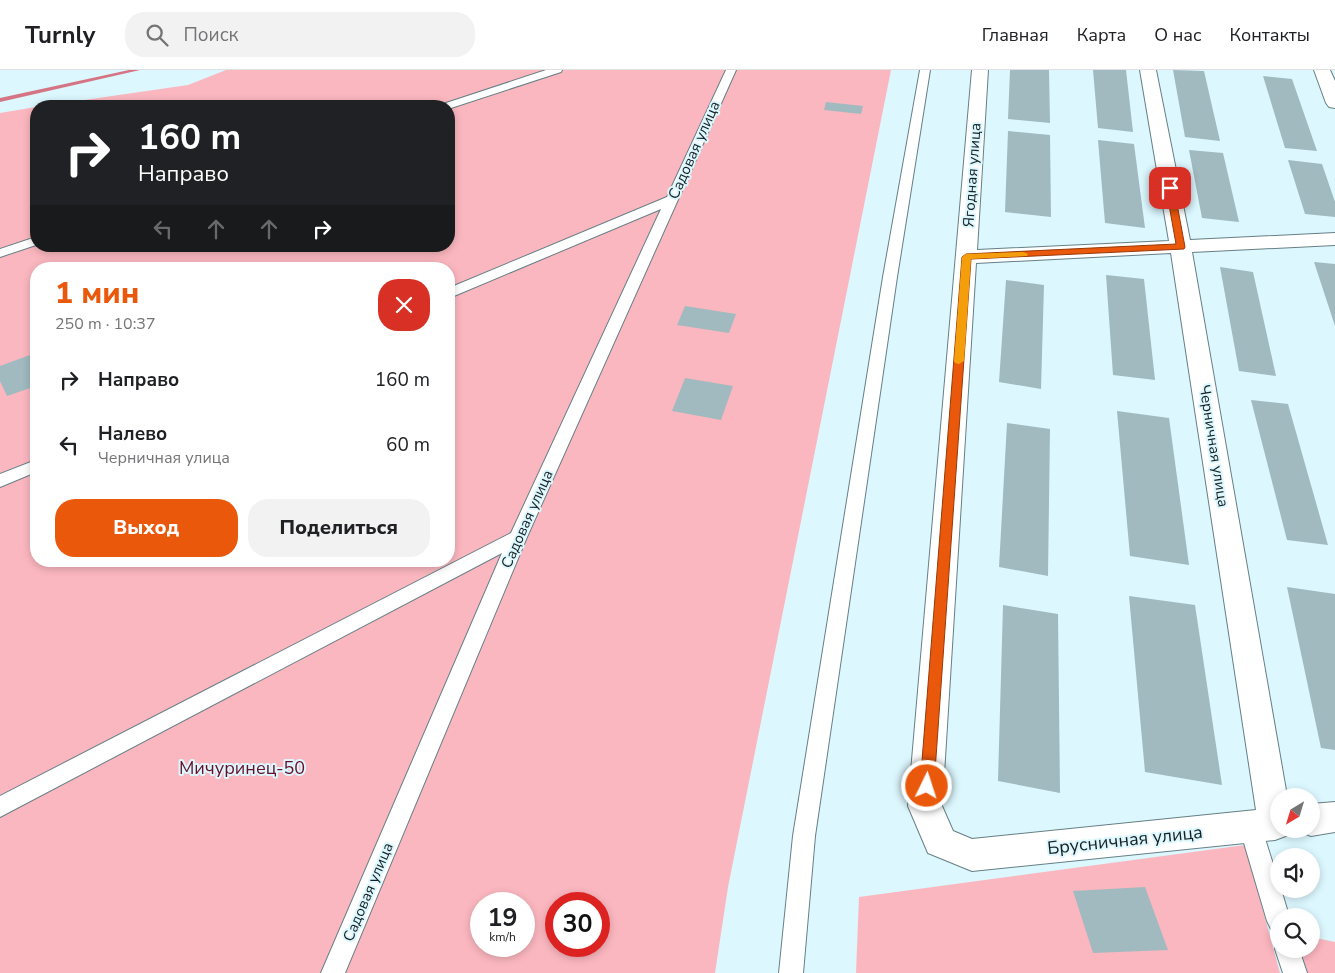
<!DOCTYPE html>
<html lang="ru">
<meta charset="utf-8">
<style>
:root{--surface:#fff;--page:#f2f2f2;--text:#202124;--muted:#757577;--line:#e0e0e0;--accent:#ea580c}
body{margin:0;font-family:"Nunito Sans",sans-serif;background:var(--page);color:var(--text);height:100vh;display:flex;flex-direction:column;font-size:19px;white-space:nowrap}
*{box-sizing:border-box;margin:0}
p{font-size:16px;color:var(--muted)}
.icon{flex:none;width:28px;height:28px;fill:none;stroke:currentColor;stroke-width:2;stroke-linecap:round;stroke-linejoin:round}
.map{position:relative;flex:1;overflow:hidden}
.sheet{position:absolute;left:30px;top:192px;width:425px;height:305px;display:flex;flex-direction:column;background:var(--surface);border-radius:20px;box-shadow:0 2px 8px #0003}
.sheet>*{flex:none}
.top-card{position:absolute;left:30px;top:30px;width:425px;height:152px;border-radius:20px;box-shadow:0 2px 8px #0003;background:#202124;color:#fff;overflow:hidden}
.needle{width:32px;rotate:218deg}
.controls{position:absolute;left:1270px;top:718px;display:grid;gap:10px}
.controls a{display:grid;place-items:center;width:50px;height:50px;border-radius:50%;background:var(--surface);box-shadow:0 2px 8px #0003;font-size:25px}
.speed{position:absolute;left:470px;top:822px;display:flex;gap:10px;font-size:25px;font-weight:700;text-align:center}
.speed>*{display:grid;place-content:center;width:65px;height:65px;border-radius:50%;background:var(--surface);box-shadow:0 2px 8px #0003;line-height:1}
.speed small{font-size:12px;font-weight:400}
.speed .limit{border:8px solid #d22;background:#fff;color:#111}
.pin{position:absolute;display:grid;place-items:center;width:42px;height:42px;color:#fff;margin:-21px;border-radius:10px;box-shadow:0 2px 8px #0006}
.me{position:absolute;width:55px;margin:-28px;rotate:4deg;stroke-linejoin:round;filter:drop-shadow(0 0 4px #0008)}
.turn{display:flex;align-items:center;gap:18px;height:105px;padding:0 25px;font-size:22px}
.turn .icon{width:65px;height:65px;stroke-width:2.5}
.turn b{display:block;font-size:35px;line-height:42px}
.lanes{display:flex;align-items:center;height:48px;padding:0 25px;background:#0003;justify-content:center;gap:25px;direction:ltr}
.lanes .off{opacity:.35}
.round{display:grid;place-items:center;flex:none;width:52px;height:52px;border-radius:20px;background:var(--page)}
.headline{display:flex;align-items:center;justify-content:space-between;height:85px;padding:0 25px}
h1{font-size:30px;font-weight:800;line-height:38px;color:var(--accent)}
.cta{display:flex;gap:10px;margin-top:auto;padding:10px 25px}
.cta a{flex:1;height:58px;border-radius:20px;background:var(--accent);color:#fff;font-size:20px;font-weight:800;line-height:58px;text-align:center}
.cta a+a{background:var(--page);color:var(--text)}
ul{padding:0;list-style:none}
li{display:flex;align-items:center;gap:15px;height:65px;padding:0 25px}
li div{flex:1}
li b{display:block;font-size:19px}
li em{font-style:normal}
header{display:flex;align-items:center;gap:30px;box-sizing:border-box;height:70px;padding:0 25px;background:var(--surface);border-bottom:1px solid var(--line)}
header strong{font-size:24px}
nav{display:flex;gap:28px;margin-inline-start:auto;font-size:18px}
.search{width:350px;height:45px;background:var(--page);display:flex;align-items:center;gap:12px;box-sizing:border-box;padding:0 18px;border-radius:20px;color:var(--muted);font-size:19px}
.map>svg:first-child{display:block}
.green{fill:#fbb7bf;fill-rule:evenodd}
.lines{fill:none;stroke-linecap:round;stroke-linejoin:round}
.stream{fill:#d57584;fill-rule:evenodd}
.building{fill:#a0bac0}
.lane-casing{stroke:#667f85;stroke-width:2}
.street-casing{stroke:#667f85;stroke-width:2}
.lane{fill:#fff;fill-rule:evenodd}
.street{fill:#fff;fill-rule:evenodd}
.route{fill:#ea580c;stroke:#983908}
.slow{fill:#f59e0b}
.labels{text-anchor:middle;stroke-width:4;stroke-linejoin:round;paint-order:stroke}
.street-label{font-size:15px;fill:#162022;stroke:#dcf7fe}
.near-park-label{font-size:18px;fill:#670f28;stroke:#dcf7fe}
.near-street-label{font-size:18px;fill:#162022;stroke:#dcf7fe}
</style>
<header>
<strong>Turnly</strong>
<div class="search"><svg class="icon" aria-label="search" viewBox="0 0 24 24"><circle cx="10" cy="10" r="6"/><path d="M15 15l6 6"/></svg>Поиск</div>
<nav><a>Главная</a><a>Карта</a><a>О нас</a><a>Контакты</a></nav>
</header>
<div class="map">
<svg width="1335" height="903" viewBox="0 0 1335 903">
<rect width="100%" height="100%" fill="#dcf7fe"/>
<g class="green">
<path d="M226 0H891L728 817 715 903H0V43L36 37V176H449V36H43L188 15ZM36 199H449V491H36ZM481 834H524V876H481ZM556 834H599V876H556Z"/>
<path d="M1245 775 1280 903H856L859 827Z"/>
<path d="M1311 867 1335 872V903H1307L1300 879H1311Z"/>
</g>
<g class="lines">
<path class="stream" d="M129 0H140L0 32V28Z"/>
</g>
<g class="building">
<path d="M1010 0H1049L1050 53 1008 49Z"/>
<path d="M1093 0H1126L1133 62 1098 58Z"/>
<path d="M1173 0 1204 1 1220 71 1185 67Z"/>
<path d="M1263 6 1292 9 1317 81 1285 78Z"/>
<path d="M826 32 863 36 861 44 824 40Z"/>
<path d="M1008 61 1050 65 1051 147 1005 142Z"/>
<path d="M1098 70 1134 74 1145 158 1105 153Z"/>
<path d="M1189 80 1223 83 1239 152 1202 148Z"/>
<path d="M1288 90 1322 94 1335 132V147L1305 144Z"/>
<path d="M1314 192 1335 194V256Z"/>
<path d="M1220 197 1253 202 1276 306 1239 301Z"/>
<path d="M1106 205 1144 209 1155 310 1113 305Z"/>
<path d="M1006 210 1044 215 1041 319 999 312Z"/>
<path d="M685 236 736 244 729 263 677 255Z"/>
<path d="M30 285 36 298V316L7 326 0 311V296Z"/>
<path d="M685 308 733 316 721 350 672 341Z"/>
<path d="M1251 330 1288 334 1328 475 1287 470Z"/>
<path d="M1117 341 1169 348 1189 495 1130 486Z"/>
<path d="M1007 353 1050 359 1048 506 999 497Z"/>
<path d="M1287 517 1335 524V680L1321 678Z"/>
<path d="M1129 526 1195 535 1222 715 1145 702Z"/>
<path d="M1003 535 1058 544 1060 723 998 711Z"/>
<path d="M1145 817 1168 880 1093 883 1073 821Z"/>
</g>
<g class="lines">
<defs>
<g id="lane">
<path d="M546 0H562L561 2 451 38 449 39V36H441L443 34Z"/>
<path d="M726 0H736L527 467 345 903H321L502 483 0 747V726L511 463 661 139 454 226 449 227V218L667 127Z"/>
<path d="M920 0H930L897 207 815 766 803 903H779L793 766 883 207Z"/>
<path d="M36 167V175L0 187V179Z"/>
<path d="M36 390V402L0 417V404Z"/>
<path d="M1250 746 1258 749 1261 756 1279 813V819H1281L1289 846H1279V862L1271 859 1267 851 1239 756 1242 749Z"/>
<path d="M1279 871V879H1299L1307 903H1283L1275 879Z"/>
</g>
<g id="street">
<path d="M972 0H988L977 180 1169 171 1140 0H1156L1190 170 1335 163V175L1192 182 1287 726H1279V759H1294L1291 764 1275 770 972 801 928 783 908 736ZM1171 183 1256 740 972 769 953 761 942 736 976 193Z"/>
<path d="M1314 0H1330L1335 11V38L1329 37 1326 33Z"/>
<path d="M1335 732V762L1311 766 1299 761 1298 759H1311V734Z"/>
</g>
</defs>
<use href="#lane" class="lane-casing"/>
<use href="#street" class="street-casing"/>
<use href="#lane" class="lane"/>
<use href="#street" class="street"/>
</g>
<path class="route" d="M1170 115 1174 118 1185 177 1184 179 971 189 934 716 932 720 927 722 922 720 920 716 962 187 966 184 1176 174 1166 118Z"/>
<path class="slow" d="M1023 182 1028 184 1027 186 971 189 964 291 959 294 955 293 954 291 962 187 966 184Z"/>
<g class="labels">
<g class="street-label">
<text transform="translate(694 80) rotate(-66)" y="5">Садовая улица</text>
<text transform="translate(972 105) rotate(-86)" y="5">Ягодная улица</text>
<text transform="translate(1214 376) rotate(81)" y="5">Черничная улица</text>
<text transform="translate(527 449) rotate(-66)" y="5">Садовая улица</text>
<text transform="translate(368 822) rotate(-67)" y="5">Садовая улица</text>
</g>
<g class="near-park-label">
<text x="242" y="704">Мичуринец-50</text>
</g>
<g class="near-street-label">
<text transform="translate(1125 770) rotate(-6)" y="6">Брусничная улица</text>
</g>
</g>
</svg>
<div class="controls">
<a><svg class="needle" viewBox="-14 -14 28 28"><path d="M0-13l5 13h-10z" fill="#e53935"/><path d="M0 13l5-13h-10z" fill="#757577"/></svg></a>
<a><svg class="icon" aria-label="sound" viewBox="0 0 24 24"><path d="M4 9h4l5-4v14l-5-4H4zM17 9q2 3 0 6"/></svg></a>
<a><svg class="icon" aria-label="search" viewBox="0 0 24 24"><circle cx="10" cy="10" r="6"/><path d="M15 15l6 6"/></svg></a>
</div>
<div class="speed"><div>19<small>km/h</small></div><div class="limit">30</div></div>
<div class="pin" style="left:1170px;top:118px;background:#d93025"><svg class="icon" aria-label="arrive" viewBox="0 0 24 24"><path d="M6 21V4h12l-3 4 3 4H6"/></svg></div>
<svg class="me" style="left:927px;top:716px" viewBox="-20 -20 40 40"><circle r="17" fill="#ea580c" stroke="#fff" stroke-width="3"/><path d="M0-11L8 9 0 5-8 9z" fill="#fff"/></svg>
<div class="top-card">
<div class="turn"><svg class="icon" aria-label="right" viewBox="0 0 24 24"><path d="M7 20v-9h11M14 6l5 5-5 5"/></svg><div><b>160 m</b>Направо</div></div>
<div class="lanes"><svg class="icon off" aria-label="left" viewBox="0 0 24 24"><path d="M17 20v-9H6M10 6l-5 5 5 5"/></svg><svg class="icon off" aria-label="ahead" viewBox="0 0 24 24"><path d="M12 20V5M6 11l6-6 6 6"/></svg><svg class="icon off" aria-label="ahead" viewBox="0 0 24 24"><path d="M12 20V5M6 11l6-6 6 6"/></svg><svg class="icon" aria-label="right" viewBox="0 0 24 24"><path d="M7 20v-9h11M14 6l5 5-5 5"/></svg></div>
</div>
<section class="sheet">
<div class="headline"><div><h1>1 мин</h1><p>250 m · 10:37</p></div><a class="round" style="background:#d93025;color:#fff"><svg class="icon" aria-label="close" viewBox="0 0 24 24"><path d="M6 6l12 12M18 6L6 18"/></svg></a></div>
<ul>
<li><svg class="icon" aria-label="right" viewBox="0 0 24 24"><path d="M7 20v-9h11M14 6l5 5-5 5"/></svg><div><b>Направо</b></div><em>160 m</em></li>
<li><svg class="icon" aria-label="left" viewBox="0 0 24 24"><path d="M17 20v-9H6M10 6l-5 5 5 5"/></svg><div><b>Налево</b><p>Черничная улица</p></div><em>60 m</em></li>
</ul>
<div class="cta"><a>Выход</a><a>Поделиться</a></div>
</section>
</div>
